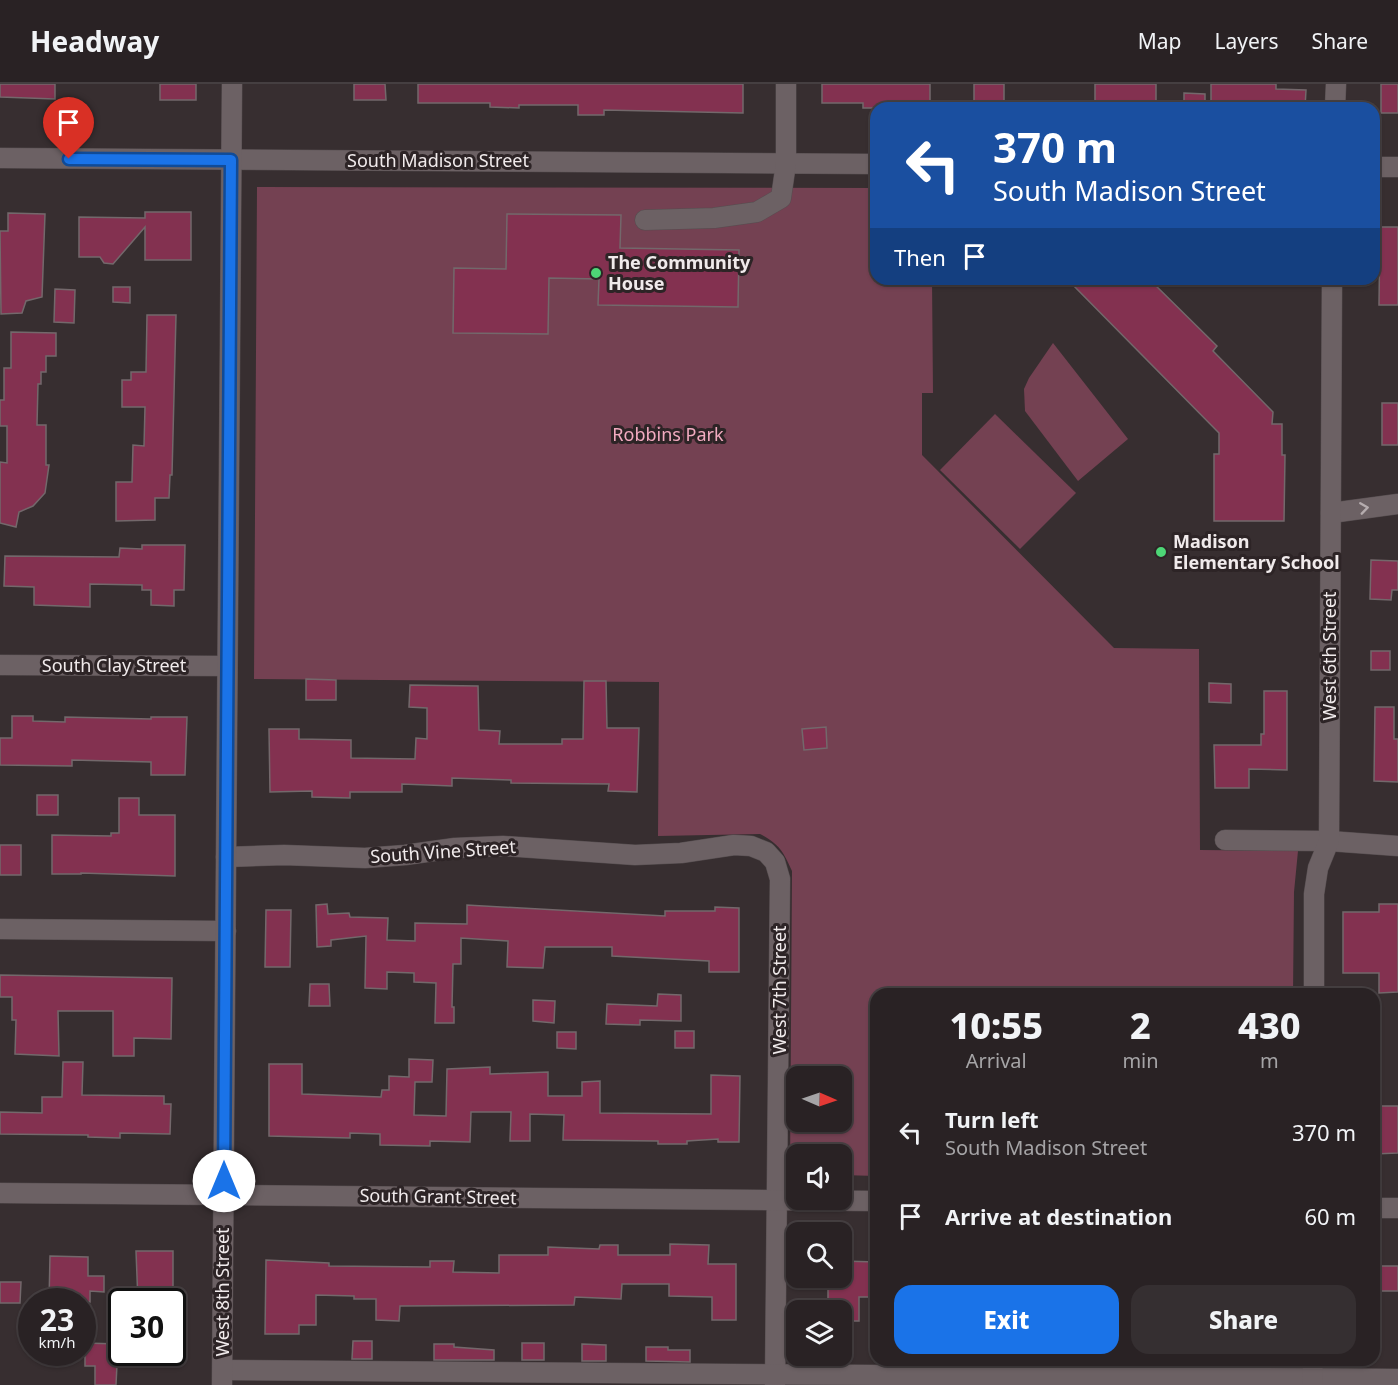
<!DOCTYPE html>
<style>
:root{--surface:#292224;--page:#352f31;--text:#f1f3f6;--muted:#a5a4a6;--line:#453f41;--accent:#1a73e8}
body{margin:0;font-family:"Noto Sans",sans-serif;background:var(--page);color:var(--text);height:100vh;display:flex;flex-direction:column;font-size:22px;white-space:nowrap}
*{box-sizing:border-box;margin:0}
p{font-size:20px;color:var(--muted)}
.icon{flex:none;width:33px;height:33px;fill:none;stroke:currentColor;stroke-width:2;stroke-linecap:round;stroke-linejoin:round}
.map{position:relative;flex:1;overflow:hidden}
.sheet{position:absolute;left:870px;top:904px;width:510px;height:378px;display:flex;flex-direction:column;background:var(--surface);border-radius:18px;box-shadow:0 2px 4px #0004,0 0 0 2px var(--line)}
.sheet>*{flex:none}
.guide{position:absolute;left:870px;top:18px;width:510px;height:183px;border-radius:18px;box-shadow:0 2px 4px #0004,0 0 0 2px var(--line);background:#1a4fa0;color:#fff;overflow:hidden}
.needle{width:39px;rotate:92deg}
.controls{position:absolute;left:786px;top:982px;display:grid;gap:12px}
.controls a{display:grid;place-items:center;width:66px;height:66px;border-radius:12px;background:var(--surface);box-shadow:0 2px 4px #0004,0 0 0 2px var(--line);font-size:30px}
.speed{position:absolute;left:18px;top:1204px;display:flex;gap:12px;font-size:30px;font-weight:700;text-align:center}
.speed>*{display:grid;place-content:center;width:78px;height:78px;border-radius:50%;background:var(--surface);box-shadow:0 2px 4px #0004,0 0 0 2px var(--line);line-height:1}
.speed small{font-size:15px;font-weight:400}
.speed .limit{border:3px solid #111;border-radius:9px;background:#fff;color:#111}
.pin{position:absolute;display:grid;place-items:center;width:51px;height:51px;color:#fff;margin:-62px -26px;border-radius:50% 50% 50% 0;rotate:-45deg;box-shadow:0 0 6px #0007}
.pin .icon{rotate:45deg}
.me{position:absolute;width:66px;margin:-33px;rotate:0deg;stroke-linejoin:round;filter:drop-shadow(0 0 4px #0008)}
.turn{display:flex;align-items:center;gap:21px;height:126px;padding:0 24px;font-size:27px}
.turn .icon{width:78px;height:78px;stroke-width:2.5}
.turn b{display:block;font-size:42px;line-height:51px}
.then{display:flex;align-items:center;height:57px;padding:0 24px;background:#0003;gap:12px;font-size:22px}
.eta{display:flex;justify-content:space-evenly;align-items:center;height:102px;text-align:center}
.eta b{font-size:36px;font-weight:800;line-height:42px}
.cta{display:flex;gap:12px;margin-top:auto;padding:12px 24px}
.cta a{flex:1;height:69px;border-radius:18px;background:var(--accent);color:#fff;font-size:24px;font-weight:800;line-height:69px;text-align:center}
.cta a+a{background:var(--page);color:var(--text)}
ul{padding:0;list-style:none}
li{display:flex;align-items:center;gap:18px;height:84px;padding:0 24px}
li div{flex:1}
li b{display:block;font-size:22px}
li em{font-style:normal}
header{display:flex;align-items:center;gap:36px;box-sizing:border-box;height:84px;padding:0 30px;background:var(--surface);border-bottom:2px solid var(--line)}
header strong{font-size:28px}
nav{display:flex;gap:33px;margin-inline-start:auto;font-size:21px}
.map>svg:first-child{display:block}
.green{fill:#744152;fill-rule:evenodd}
.building{fill:#833150;stroke:#73686b;stroke-width:1.5}
.lines{fill:none;stroke-linecap:round;stroke-linejoin:round}
.minor-casing{stroke:#554d4f;stroke-width:21}
.minor{stroke:#6c6164;stroke-width:20}
.oneway{stroke:#b5acae}
.route-casing{stroke:#114b97;stroke-width:15}
.route{stroke:#1a73e8;stroke-width:10}
.poi-dot{fill:#4dd676;stroke:#2d2426;stroke-width:2}
.labels{text-anchor:middle;stroke-width:6;stroke-linejoin:round;paint-order:stroke}
.street-label{font-size:18px;fill:#f0eaeb;stroke:#2d2426}
.poi-label{font-size:18px;font-weight:bold;fill:#f0eaeb;stroke:#2d2426;text-anchor:start}
.park-label{font-size:18px;fill:#f2abc0;stroke:#2d2426}
</style>
<header>
<strong>Headway</strong>
<nav><a>Map</a><a>Layers</a><a>Share</a></nav>
</header>
<div class="map">
<svg width="1398" height="1301" viewBox="0 0 1398 1301">
<rect width="100%" height="100%" fill="#372e30"/>
<g class="green">
<path d="M257 103 876 104V195H932L933 309H922V371L1114 564 1199 565 1200 766 1298 767 1294 808 1293 910H876V1092L842 1091V1071H796V1090H790L792 787C783 767 779 760 760 750L658 752 659 598 254 595ZM796 993H842V1038H796Z"/>
<path d="M1053 259 1128 355 1078 397 1025 327 1024 305 1029 294Z"/>
<path d="M995 330 1076 409 1020 465 940 386Z"/>
</g>
<g class="building">
<path d="M0 0H55V15L0 13Z"/>
<rect x="160" y="0" width="36" height="16"/>
<path d="M354 0H385L386 16H354Z"/>
<path d="M418 0H743V29L604 26V31H578V21H519V24L490 23V19H418Z"/>
<path d="M822 0H930V24H863V19H822Z"/>
<rect x="974" y="0" width="30" height="24"/>
<rect x="1095" y="0" width="61" height="24"/>
<path d="M1211 0H1276V5L1306 6 1305 24H1254V20L1211 21Z"/>
<rect x="1381" y="0" width="17" height="29"/>
<path d="M1184 9 1205 10V24H1184Z"/>
<path d="M145 128H191V176H145V143L113 180 104 179 100 173H79V133L145 134Z"/>
<path d="M8 129 45 130 42 213 26 217 22 229 1 230 0 147H8Z"/>
<path d="M507 130 621 131 620 164 739 166 738 223 598 221 599 195 549 194 548 250 453 249 454 184 506 185Z"/>
<path d="M1380 143H1398V221H1379Z"/>
<path d="M1067 195H1149L1217 262 1213 267 1273 328 1272 340H1282V371H1285L1284 437H1214V370H1219V349Z"/>
<path d="M113 203H130V219L113 218Z"/>
<path d="M55 205 75 206 74 239 54 238Z"/>
<path d="M147 231H176L172 391H170L169 414H155V436L116 437V398H132L133 361 144 362 145 323H122V296H131V288H146Z"/>
<path d="M11 248 56 249V272H46V288H41V300H38L37 341H46V381H49L45 409 33 422 19 428 16 443 0 439V378L7 379V342H0V316H4V284H11Z"/>
<rect x="1382" y="319" width="16" height="42"/>
<path d="M142 461H185L184 506H174V522L151 521V506H142V501L90 500V523L34 521V503L4 502 5 472 119 473 120 464 142 465Z"/>
<path d="M1371 476 1398 477V506H1392L1391 516 1370 515Z"/>
<rect x="1371" y="567" width="19" height="19"/>
<path d="M306 595 336 596V616H306Z"/>
<path d="M584 597H606L607 644H639L637 708 608 707 609 700 511 699V696L452 694V702L402 700V708H350V714L312 713V707L270 708 269 645H299V655L351 656V674L415 675 416 654 427 655V624L409 623 410 601 478 602 479 646 500 647 499 660H562V655H583Z"/>
<path d="M1209 599 1231 600V619L1209 618Z"/>
<path d="M1264 607H1287V686L1249 685V704H1215L1214 661H1261V650H1264Z"/>
<path d="M1375 623H1394V655H1398V698L1374 697Z"/>
<path d="M12 632H33V637L65 638V633L151 635V633H187L185 691H151V678L72 676V682L0 681V654H12Z"/>
<path d="M826 643 827 664 804 666 802 645Z"/>
<rect x="37" y="711" width="21" height="20"/>
<path d="M119 714H139V731H175V792L81 789V790H52V751L111 752V749H119Z"/>
<rect x="0" y="761" width="21" height="30"/>
<path d="M327 820 328 830 349 829 350 833 388 834 387 856 415 857V839L467 840V821L665 832V827H715V823L739 824V888H709V877L612 872V863H545L543 884 507 883 508 857 461 854V880H453L452 923H454V939H435L436 899 414 898V889L387 888V905L365 904 366 852 331 856V862L317 863 316 821Z"/>
<path d="M1379 820H1398V908L1379 909V889H1343V828H1379Z"/>
<path d="M266 826H291L290 883H265Z"/>
<path d="M0 891 172 894 171 955 134 954V972H113V927H58L59 972 15 970 16 936H12V913H0Z"/>
<path d="M310 900H329L330 922H309Z"/>
<path d="M658 910 681 911V937L640 936V941L606 940 607 920 657 922Z"/>
<path d="M533 916 555 917 554 939 533 937Z"/>
<rect x="675" y="947" width="19" height="17"/>
<path d="M557 948H576V965L557 964Z"/>
<path d="M409 975 433 976 432 998H415L414 1031 446 1032 447 985 490 983V990L548 988V1012H582V998L600 997V1029L711 1030V991L740 992 739 1058H718V1055L687 1057V1060H658V1057L563 1056 564 1031 530 1030V1057H510L511 1028H471L470 1058 430 1057V1062L380 1061V1050L350 1049V1054L269 1052V980H302V1010L381 1013 382 1006H389V992L409 993Z"/>
<path d="M63 978H83L82 1011 164 1012V1020H171L170 1050 120 1049V1054L88 1053V1051L0 1050V1028L42 1029V1013H62Z"/>
<path d="M1374 1022H1398V1069L1374 1070Z"/>
<path d="M670 1160 709 1161 708 1180H736V1236H712V1213L669 1212V1200H622L621 1215 575 1213 574 1221 400 1222 399 1237 376 1236V1215H354V1212L316 1211V1241H299V1250H265L266 1176 329 1179V1182L430 1183V1177H454L453 1188 499 1189V1171H548V1163L599 1165 600 1161H618V1171H670Z"/>
<path d="M136 1167H173V1218H138Z"/>
<path d="M50 1172 88 1173V1192H104V1208L90 1207V1218H49Z"/>
<path d="M842 1177 876 1178V1213H859V1237H842V1227H828V1194H842Z"/>
<rect x="1374" y="1182" width="24" height="25"/>
<path d="M0 1198H21L20 1219H0Z"/>
<path d="M353 1257H372V1275H352Z"/>
<path d="M85 1259 118 1260 116 1301H95V1282H85Z"/>
<rect x="522" y="1259" width="22" height="17"/>
<path d="M434 1260H454V1263L494 1266V1276H434Z"/>
<path d="M582 1260 606 1261V1277H582Z"/>
<path d="M646 1263H668V1266H690V1278L646 1277Z"/>
<path d="M1098 1276H1116L1115 1281H1098Z"/>
</g>
<g class="lines">
<defs>
<g id="minor">
<path d="M1335 24 1336 0"/>
<path d="M0 74 876 80"/>
<path d="M1374 83H1398"/>
<path d="M645 136 714 134 757 128 781 114 786 79V0"/>
<path d="M1331 429 1398 420"/>
<path d="M0 581 227 582"/>
<path d="M1225 756 1329 757 1398 762"/>
<path d="M226 773 284 771 365 774 405 771 455 764 503 762 635 771 681 769 734 761 751 762 766 768 775 778 780 795 775 1301"/>
<path d="M0 845 226 847"/>
<path d="M1314 910V810L1318 784 1329 757 1332 195"/>
<path d="M0 1109 876 1117"/>
<path d="M1374 1124H1398"/>
<path d="M223 1286 1398 1295"/>
<path d="M222 1301 232 0"/>
<path d="M1312 1301 1313 1276"/>
</g>
</defs>
<use href="#minor" class="minor-casing"/>
<use href="#minor" class="minor"/>
</g>
<defs><path id="oneway-chevron" d="M-2-3.5L2.5 0L-2 3.5" fill="none" stroke-width="1.6" stroke-linecap="round" stroke-linejoin="round" transform="scale(1.5)"/></defs>
<use class="oneway" href="#oneway-chevron" transform="translate(1364 424) rotate(-8)"/>
<g class="lines">
<defs>
<path id="route" d="M69 75 231 76 224 1097"/>
</defs>
<use href="#route" class="route-casing"/>
<use href="#route" class="route"/>
</g>
<g class="poi-dot">
<circle cx="596" cy="189" r="6"/>
<circle cx="1161" cy="468" r="6"/>
</g>
<g class="labels">
<g class="street-label">
<text x="438" y="83">South Madison Street</text>
<text transform="translate(1330 572) rotate(-90)" y="6">West 6th Street</text>
<text x="114" y="588">South Clay Street</text>
<text transform="translate(443 768) rotate(-4)" y="6">South Vine Street</text>
<text transform="translate(780 906) rotate(-90)" y="6">West 7th Street</text>
<text transform="translate(438 1113) rotate(1)" y="6">South Grant Street</text>
<text transform="translate(223 1208) rotate(-90)" y="6">West 8th Street</text>
</g>
<g class="poi-label">
<text x="608" y="185">The Community<tspan x="608" dy="21">House</tspan></text>
<text x="1173" y="464">Madison<tspan x="1173" dy="21">Elementary School</tspan></text>
</g>
<g class="park-label">
<text x="668" y="357">Robbins Park</text>
</g>
</g>
</svg>
<div class="controls">
<a><svg class="needle" viewBox="-14 -14 28 28"><path d="M0-13l5 13h-10z" fill="#e53935"/><path d="M0 13l5-13h-10z" fill="#a5a4a6"/></svg></a>
<a><svg class="icon" aria-label="sound" viewBox="0 0 24 24"><path d="M4 9h4l5-4v14l-5-4H4zM17 9q2 3 0 6"/></svg></a>
<a><svg class="icon" aria-label="search" viewBox="0 0 24 24"><circle cx="10" cy="10" r="6"/><path d="M15 15l6 6"/></svg></a>
<a><svg class="icon" aria-label="layers" viewBox="0 0 24 24"><path d="M12 4l9 5-9 5-9-5zM3 14l9 5 9-5"/></svg></a>
</div>
<div class="speed"><div>23<small>km/h</small></div><div class="limit">30</div></div>
<div class="pin" style="left:69px;top:75px;background:#d93025"><svg class="icon" aria-label="arrive" viewBox="0 0 24 24"><path d="M6 21V4h12l-3 4 3 4H6"/></svg></div>
<svg class="me" style="left:224px;top:1097px" viewBox="-20 -20 40 40"><circle r="19" fill="#fff"/><path d="M0-13L10 11 0 6-10 11z" fill="#1a73e8"/></svg>
<div class="guide">
<div class="turn"><svg class="icon" aria-label="left" viewBox="0 0 24 24"><path d="M17 20v-9H6M10 6l-5 5 5 5"/></svg><div><b>370 m</b>South Madison Street</div></div>
<div class="then">Then<svg class="icon" aria-label="arrive" viewBox="0 0 24 24"><path d="M6 21V4h12l-3 4 3 4H6"/></svg></div>
</div>
<section class="sheet">
<div class="eta">
<div><b>10:55</b><p>Arrival</p></div>
<div><b>2</b><p>min</p></div>
<div><b>430</b><p>m</p></div>
</div>
<ul>
<li><svg class="icon" aria-label="left" viewBox="0 0 24 24"><path d="M17 20v-9H6M10 6l-5 5 5 5"/></svg><div><b>Turn left</b><p>South Madison Street</p></div><em>370 m</em></li>
<li><svg class="icon" aria-label="arrive" viewBox="0 0 24 24"><path d="M6 21V4h12l-3 4 3 4H6"/></svg><div><b>Arrive at destination</b></div><em>60 m</em></li>
</ul>
<div class="cta"><a>Exit</a><a>Share</a></div>
</section>
</div>
